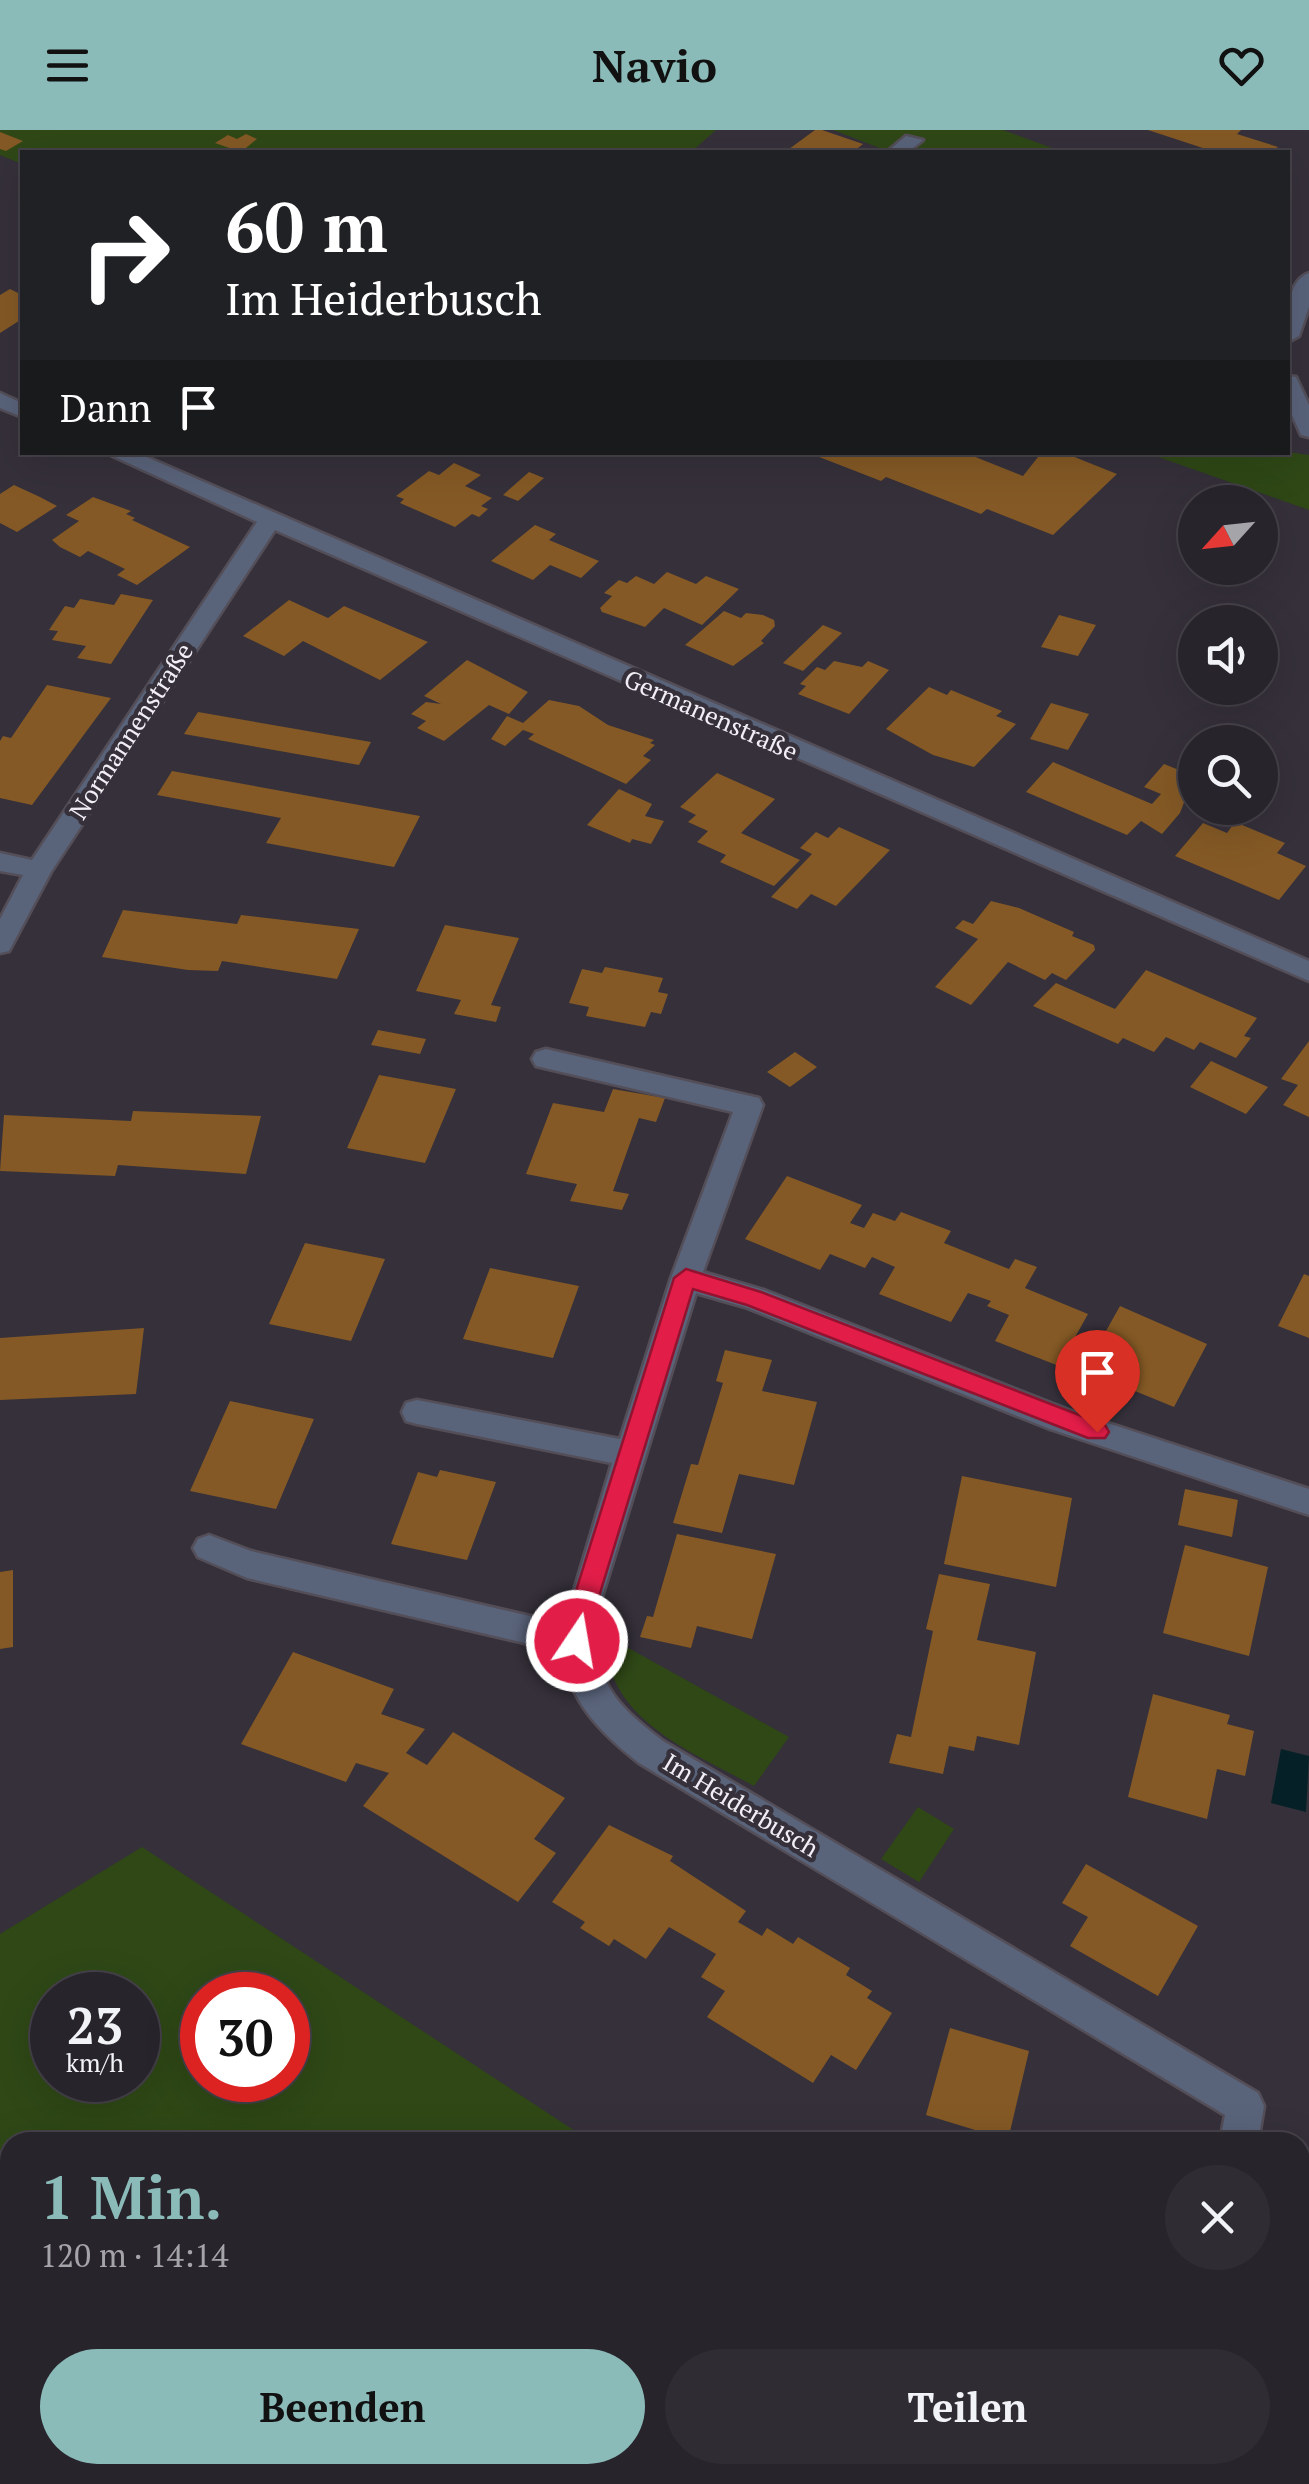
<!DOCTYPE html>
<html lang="de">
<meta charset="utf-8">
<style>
:root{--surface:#28242c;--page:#302c34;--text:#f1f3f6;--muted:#a5a4a9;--line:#444148;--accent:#8bbbb9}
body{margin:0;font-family:"PT Serif",serif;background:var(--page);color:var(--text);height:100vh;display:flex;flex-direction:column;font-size:38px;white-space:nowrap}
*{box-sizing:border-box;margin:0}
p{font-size:32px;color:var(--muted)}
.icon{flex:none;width:55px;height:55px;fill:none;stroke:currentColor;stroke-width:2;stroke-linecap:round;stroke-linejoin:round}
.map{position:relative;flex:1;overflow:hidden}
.sheet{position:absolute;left:0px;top:2002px;width:1310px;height:352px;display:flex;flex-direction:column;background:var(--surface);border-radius:30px 30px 0 0;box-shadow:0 10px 40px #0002,0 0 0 2px var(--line)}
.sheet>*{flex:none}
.top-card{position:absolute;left:20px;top:20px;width:1270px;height:305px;border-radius:0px;box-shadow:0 10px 40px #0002,0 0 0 2px var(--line);background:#202124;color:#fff;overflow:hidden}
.needle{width:65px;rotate:243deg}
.tools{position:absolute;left:1178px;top:355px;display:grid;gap:20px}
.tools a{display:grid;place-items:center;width:100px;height:100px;border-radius:50%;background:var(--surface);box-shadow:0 10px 40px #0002,0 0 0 2px var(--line);font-size:50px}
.speed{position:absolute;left:30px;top:1842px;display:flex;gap:20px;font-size:50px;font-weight:700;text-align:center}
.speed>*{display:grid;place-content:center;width:130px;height:130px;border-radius:50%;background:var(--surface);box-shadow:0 10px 40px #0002,0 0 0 2px var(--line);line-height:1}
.speed small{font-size:25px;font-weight:400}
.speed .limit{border:15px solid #d22;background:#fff;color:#111}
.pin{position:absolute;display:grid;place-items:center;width:85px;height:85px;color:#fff;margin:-102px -42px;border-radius:50% 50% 50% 0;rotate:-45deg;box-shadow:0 0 10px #0007}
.pin .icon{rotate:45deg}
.me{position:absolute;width:110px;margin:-55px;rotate:12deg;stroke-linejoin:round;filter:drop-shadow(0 0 8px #0008)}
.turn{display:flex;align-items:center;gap:35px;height:210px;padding:0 40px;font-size:45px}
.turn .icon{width:130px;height:130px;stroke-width:2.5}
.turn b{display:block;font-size:70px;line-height:85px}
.then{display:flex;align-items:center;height:95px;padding:0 40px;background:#0003;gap:20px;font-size:38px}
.round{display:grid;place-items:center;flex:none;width:105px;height:105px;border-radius:52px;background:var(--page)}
.headline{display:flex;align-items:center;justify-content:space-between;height:170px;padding:0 40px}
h1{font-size:60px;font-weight:700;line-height:75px;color:var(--accent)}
.primary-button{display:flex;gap:20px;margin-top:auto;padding:20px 40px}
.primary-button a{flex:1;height:115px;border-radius:60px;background:var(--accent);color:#111;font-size:40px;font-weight:700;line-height:115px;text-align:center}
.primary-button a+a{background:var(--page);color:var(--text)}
header{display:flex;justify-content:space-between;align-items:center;height:130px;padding:0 40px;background:var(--accent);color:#111;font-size:45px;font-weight:700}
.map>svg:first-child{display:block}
.green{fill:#2f4816;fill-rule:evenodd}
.water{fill:#052027}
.building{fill:#845925}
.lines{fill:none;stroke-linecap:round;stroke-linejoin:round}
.minor-casing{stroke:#534e58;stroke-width:5}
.minor{fill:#59637a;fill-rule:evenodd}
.route{fill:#e11d48;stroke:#92132f;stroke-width:2.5}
.labels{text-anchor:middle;stroke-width:9;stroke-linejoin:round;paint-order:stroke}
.street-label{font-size:25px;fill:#f1eef5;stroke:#35303a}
</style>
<header><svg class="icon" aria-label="menu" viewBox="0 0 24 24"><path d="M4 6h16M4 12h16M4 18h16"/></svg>Navio<svg class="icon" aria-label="heart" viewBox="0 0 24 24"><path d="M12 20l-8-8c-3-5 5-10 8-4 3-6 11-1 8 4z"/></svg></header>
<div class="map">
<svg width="1309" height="2354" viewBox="0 0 1309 2354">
<rect width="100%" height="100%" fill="#35303a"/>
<g class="green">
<path d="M0 0H716L691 22H22V34L0 25Z"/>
<path d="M833 0H1003L1063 22H890Z"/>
<path d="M1288 322 1309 325V380L1147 323Z"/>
<path d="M605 1505 789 1607 754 1656C691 1621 605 1590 605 1505Z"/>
<path d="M918 1677 954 1699 919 1752 881 1729Z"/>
<path d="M142 1717 592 2012H10V2345H1099L1113 2354H0V1804ZM138 1865V1950H52V1865ZM288 1865V1950H202V1865Z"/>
</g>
<path class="water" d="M1281 1619 1309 1626 1306 1682 1271 1673Z"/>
<g class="building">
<path d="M815 0H822L863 14 853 22H785Z"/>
<path d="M1148 0H1241L1237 4 1278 17 1272 22H1215Z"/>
<path d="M0 2 23 11 6 21 0 19Z"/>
<path d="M246 4 257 9 241 22 215 13 228 5 237 9Z"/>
<path d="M10 159 22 165V189L0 203V165Z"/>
<path d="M963 322 1023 346 1042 322H1062L1117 344 1053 405 987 379 981 384 886 347 881 351 809 323Z"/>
<path d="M454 333 481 345 465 356 492 368 481 376 488 379 479 387 472 384 455 397 400 373 404 369 396 366 429 341 439 345Z"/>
<path d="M529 342 544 348 518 371 503 365Z"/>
<path d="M14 355 40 367 57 376 17 402 0 393V364Z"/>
<path d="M93 367 131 381 126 384 135 388 132 390 190 417 137 455 117 445 125 439 88 421 80 427 60 417 52 410 79 391 66 385Z"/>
<path d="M535 395 556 404 549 410 599 431 581 448 550 435 533 450 491 431Z"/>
<path d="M667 442 696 454 706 446 739 459 702 495 664 478 645 497 602 482 600 478 612 466 604 463 619 450 627 453 636 446 654 454Z"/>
<path d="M121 464 153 470 111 534 77 528 86 516 52 510 58 501 49 500 65 476 74 478 80 469 114 475Z"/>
<path d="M289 470 328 488 344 476 428 512 380 550 303 511 284 526 243 506Z"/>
<path d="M724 481 741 488 746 483 763 485 774 490 775 496 761 511 764 513 733 536 685 515Z"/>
<path d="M1059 485 1096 495 1078 526 1041 517Z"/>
<path d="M823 495 842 503 803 541 783 533Z"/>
<path d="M467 530 528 562 509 584 489 575 444 611 417 598 426 591 411 584 426 572 441 574 424 566Z"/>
<path d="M834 531 862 537 868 531 889 540 849 584 798 564 806 556 800 554 817 537 825 540Z"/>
<path d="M47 555 111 568 32 675 0 668V611L3 606 11 608Z"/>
<path d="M929 557 947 565 951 560 1002 581 996 586 1016 594 974 637 933 625 886 599Z"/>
<path d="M549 570 579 576 608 595 654 610 650 613 655 615 643 626 651 630 626 654 528 609 534 604 523 600 505 616 491 609 507 586 523 593Z"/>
<path d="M1051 573 1089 584 1068 620 1030 609Z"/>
<path d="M198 582 371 612 359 635 184 604Z"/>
<path d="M1053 632 1152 674 1161 664 1144 657 1164 634 1194 646 1180 683 1162 704 1141 691 1127 705 1026 662Z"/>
<path d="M172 641 420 686 394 737 266 713 281 688 157 665Z"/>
<path d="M717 643 775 669 741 703 800 730 774 756 720 732 726 725 697 712 708 701 688 692 696 685 680 677Z"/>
<path d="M619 659 652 674 645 686 664 691 651 714 632 709 630 713 587 695Z"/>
<path d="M1235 692 1285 713 1277 723 1306 736 1279 770 1175 726 1203 693 1227 703Z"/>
<path d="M839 697 890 720 836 776 811 764 797 779 771 767 812 724 800 718 816 702 828 708Z"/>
<path d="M991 771 1019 778 1074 802 1072 806 1094 815 1095 820 1066 850 1052 843 1045 850 1008 832 971 875 935 857 978 809 955 798 963 790 973 794Z"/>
<path d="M123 780 237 794 241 785 359 799 337 849 222 831 218 841 188 840 102 827Z"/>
<path d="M445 795 519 808 491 875 501 877 496 892 454 884 461 870 416 861Z"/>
<path d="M605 837 663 848 658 862 668 864 661 884 651 882 645 897 586 886 589 877 569 873 582 839 602 843Z"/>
<path d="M1146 840 1257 888 1244 906 1251 908 1236 928 1200 912 1194 920 1166 907 1154 922 1123 908 1118 914 1033 876 1056 853 1115 879Z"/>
<path d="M378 900 426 909 420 924 371 915Z"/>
<path d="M1309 911V987L1283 975 1298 955 1281 949Z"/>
<path d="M795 922 817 937 790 957 767 942Z"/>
<path d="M1211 931 1268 957 1246 984 1190 957Z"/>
<path d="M379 945 456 959 425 1033 347 1018Z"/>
<path d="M613 959 665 968 656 992 639 988 613 1061 629 1064 622 1080 570 1071 577 1054 526 1044 553 973 604 982Z"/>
<path d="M133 981 261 986 246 1044 118 1035 115 1046 0 1041 4 985 131 991Z"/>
<path d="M787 1046 862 1075 850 1093 864 1098 873 1083 895 1091 901 1082 951 1101 944 1113 1009 1139 1015 1129 1037 1137 1025 1158 1088 1184 1059 1236 995 1211 1009 1185 987 1176 991 1171 968 1163 951 1192 879 1164 895 1137 872 1127 865 1138 830 1124 820 1140 745 1109Z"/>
<path d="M305 1113 385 1129 351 1211 269 1194Z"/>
<path d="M490 1138 579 1156 553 1228 463 1209Z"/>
<path d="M1304 1144 1309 1146V1208L1278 1196Z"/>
<path d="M1120 1176 1207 1214 1174 1277 1108 1250 1121 1226 1097 1217Z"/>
<path d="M144 1198 136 1264 0 1270V1208Z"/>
<path d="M725 1220 772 1230 762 1261 817 1272 794 1355 739 1344 722 1403 673 1393 691 1334 698 1335 723 1253 716 1251Z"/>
<path d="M230 1271 314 1289 276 1379 190 1361Z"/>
<path d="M440 1340 496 1352 467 1430 391 1414 418 1342 437 1347Z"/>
<path d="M962 1346 1072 1368 1056 1457 944 1434Z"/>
<path d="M1185 1359 1238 1370 1232 1407 1178 1395Z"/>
<path d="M677 1404 776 1424 752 1509 697 1496 691 1518 640 1507 647 1486 653 1487Z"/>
<path d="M1185 1415 1268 1437 1249 1526 1163 1503Z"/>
<path d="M13 1440V1517L0 1519V1442Z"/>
<path d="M939 1444 990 1454 977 1510 1036 1522 1019 1615 977 1606 974 1621 949 1616 943 1644 889 1633 897 1604 911 1607 933 1501 926 1499Z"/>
<path d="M293 1522 394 1559 381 1584 425 1599 406 1623 427 1635 453 1602 565 1668 534 1709 556 1723 518 1772 363 1676 389 1643 356 1633 346 1652 241 1614Z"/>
<path d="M1153 1564 1230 1585 1227 1594 1254 1601 1245 1646 1217 1639 1207 1689 1128 1667Z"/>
<path d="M609 1695 673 1726 670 1731 746 1781 738 1792 762 1806 767 1798 793 1814 798 1807 850 1838 846 1845 872 1861 867 1868 892 1883 856 1940 831 1925 813 1953 707 1887 725 1861 701 1847 716 1824 669 1797 646 1829 614 1809 609 1816 580 1798 585 1792 552 1772Z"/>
<path d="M1086 1734 1198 1796 1158 1866 1070 1816 1088 1787 1062 1773Z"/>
<path d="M950 1898 1029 1921 1008 2010 926 1985Z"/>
<path d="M1305 2115 1309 2117V2213L1300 2210Z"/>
<path d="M1300 2289 1309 2291V2354H1231L1233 2345H1300Z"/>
</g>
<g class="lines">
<defs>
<g id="minor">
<path d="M906 6 923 10 908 22H887Z"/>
<path d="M1309 143V177L1299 206 1288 212C1288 191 1285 151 1309 143Z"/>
<path d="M1288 246 1296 247 1309 275V307L1301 305 1288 276Z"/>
<path d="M0 263 22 273V287L0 278Z"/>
<path d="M104 322H135L1309 831V851L275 400 51 742 9 821 0 823V789L23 745 0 741V723L32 730 257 392Z"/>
<path d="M546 919 759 968 763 975 703 1142 764 1160 1071 1281 1309 1359V1385L1050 1299 745 1177 696 1163 597 1483C592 1550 612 1572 663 1611L1258 1963 1264 1976 1258 2012H1220L1225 1985 639 1633C602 1604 568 1571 563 1522L247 1448 198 1427 193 1418 198 1409 209 1405 251 1421 564 1494 612 1333 417 1294 406 1291 402 1282 406 1273 417 1270 620 1309 671 1148 733 982 536 936 532 929 536 922Z"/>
<path d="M1168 2345H1208L1207 2354H1167Z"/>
</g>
</defs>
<use href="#minor" class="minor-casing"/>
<use href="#minor" class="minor"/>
</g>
<path class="route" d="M686 1139 761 1162 1105 1295 1109 1302 1105 1308H1088L747 1175 693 1159 594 1483 586 1519H568L564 1511 569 1483 674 1148Z"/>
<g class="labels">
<g class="street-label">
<text transform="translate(711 585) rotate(24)" y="9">Germanenstraße</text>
<text transform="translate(131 601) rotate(-57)" y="9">Normannenstraße</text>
<text transform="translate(741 1675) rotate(31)" y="9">Im Heiderbusch</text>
</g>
</g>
</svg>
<div class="tools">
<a><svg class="needle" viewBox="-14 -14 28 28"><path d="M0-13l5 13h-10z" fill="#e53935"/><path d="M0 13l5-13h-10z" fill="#a5a4a9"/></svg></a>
<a><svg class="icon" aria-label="sound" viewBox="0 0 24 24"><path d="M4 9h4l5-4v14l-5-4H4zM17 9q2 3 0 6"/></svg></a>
<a><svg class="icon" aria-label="search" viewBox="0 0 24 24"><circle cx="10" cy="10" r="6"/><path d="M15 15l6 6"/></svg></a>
</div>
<div class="speed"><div>23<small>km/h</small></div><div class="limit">30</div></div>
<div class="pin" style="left:1097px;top:1302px;background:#d93025"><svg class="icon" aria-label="arrive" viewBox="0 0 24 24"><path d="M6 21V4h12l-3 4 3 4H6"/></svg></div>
<svg class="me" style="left:577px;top:1511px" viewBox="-20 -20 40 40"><circle r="17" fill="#e11d48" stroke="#fff" stroke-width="3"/><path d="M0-11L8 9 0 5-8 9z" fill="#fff"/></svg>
<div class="top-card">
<div class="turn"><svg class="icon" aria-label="right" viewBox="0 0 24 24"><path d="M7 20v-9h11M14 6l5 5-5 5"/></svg><div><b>60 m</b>Im Heiderbusch</div></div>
<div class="then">Dann<svg class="icon" aria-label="arrive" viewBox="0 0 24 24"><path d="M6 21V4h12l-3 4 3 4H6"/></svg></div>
</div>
<section class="sheet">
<div class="headline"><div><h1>1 Min.</h1><p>120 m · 14:14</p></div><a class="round"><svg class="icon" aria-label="close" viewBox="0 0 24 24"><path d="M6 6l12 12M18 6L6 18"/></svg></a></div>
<div class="primary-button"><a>Beenden</a><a>Teilen</a></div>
</section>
</div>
